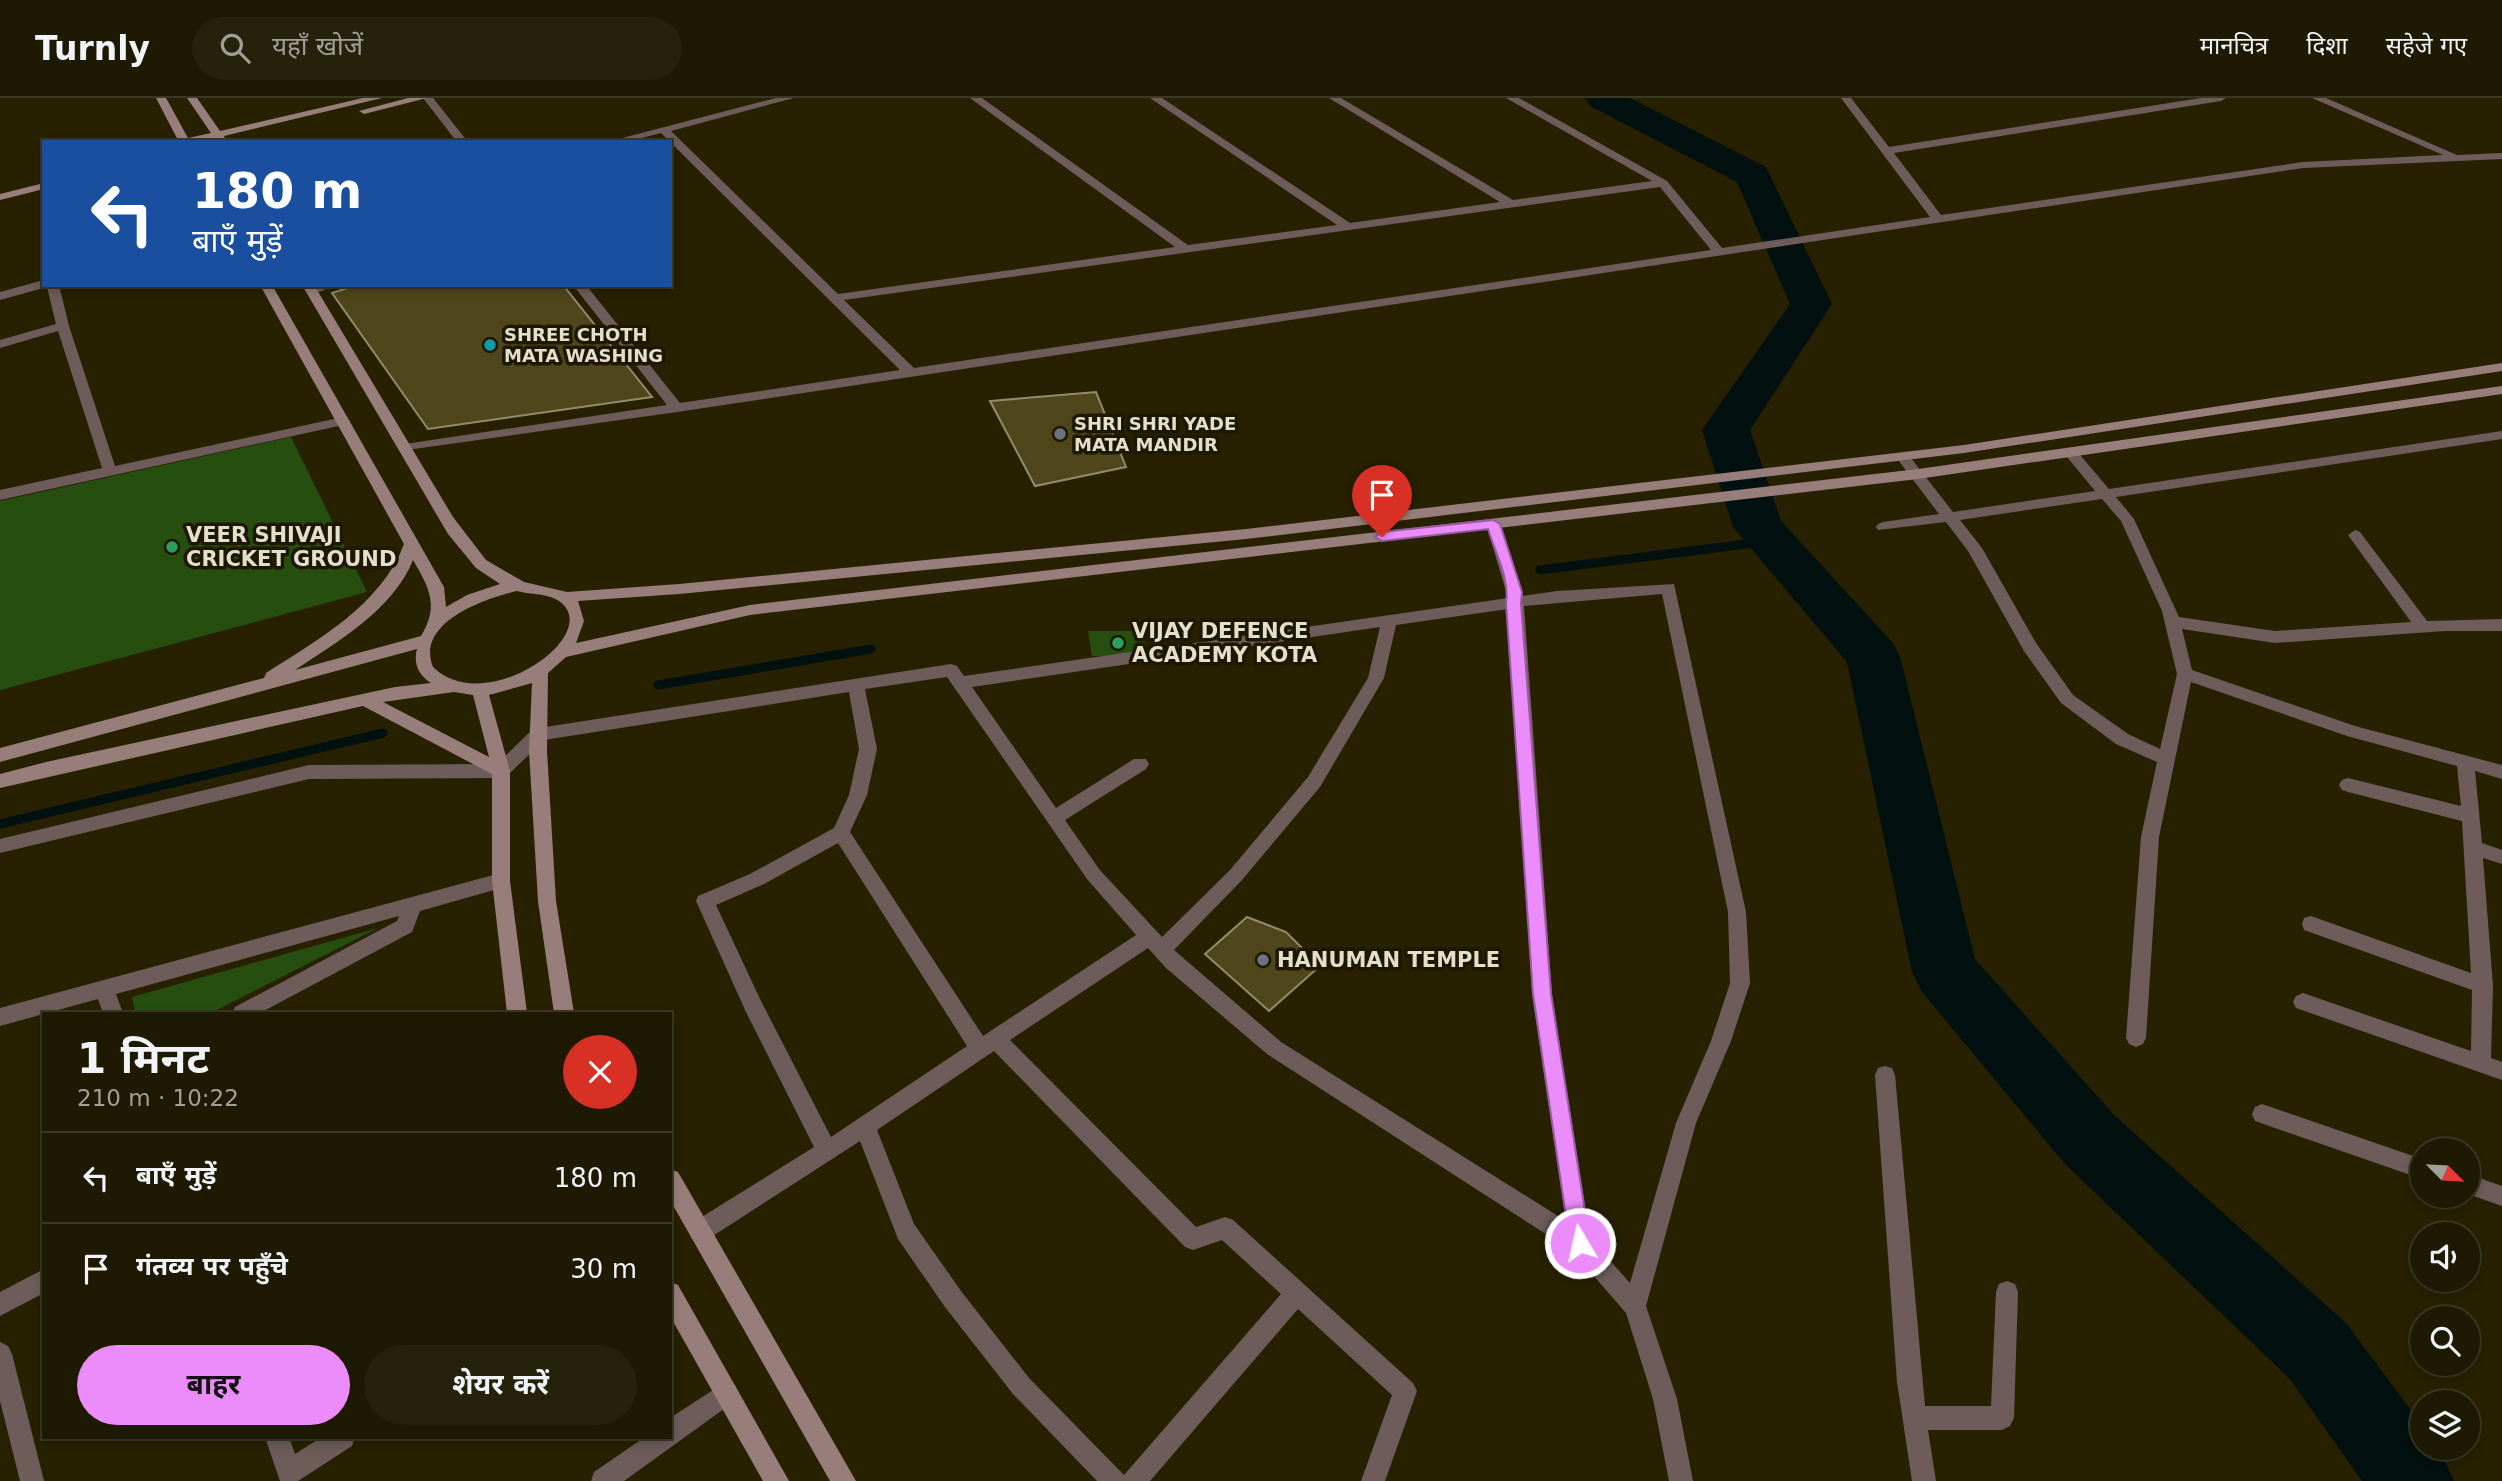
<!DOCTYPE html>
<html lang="hi">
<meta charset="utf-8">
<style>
:root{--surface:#1d1902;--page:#25220c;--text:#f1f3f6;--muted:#a0a099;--line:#3b3824;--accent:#ec8cfa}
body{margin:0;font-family:"DejaVu Sans","Noto Sans Devanagari",sans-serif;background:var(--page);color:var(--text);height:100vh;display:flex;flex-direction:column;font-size:26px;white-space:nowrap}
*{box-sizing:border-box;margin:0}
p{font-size:23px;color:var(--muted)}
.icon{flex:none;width:38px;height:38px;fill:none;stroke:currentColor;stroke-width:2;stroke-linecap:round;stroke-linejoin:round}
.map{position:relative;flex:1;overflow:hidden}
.sheet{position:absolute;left:42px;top:914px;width:630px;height:427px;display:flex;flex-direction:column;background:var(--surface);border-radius:0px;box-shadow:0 4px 10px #0003,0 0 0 2px var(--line)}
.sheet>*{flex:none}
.banner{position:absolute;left:42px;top:42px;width:630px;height:147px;border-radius:0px;box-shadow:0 4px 10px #0003,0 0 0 2px var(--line);background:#1a4fa0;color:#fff;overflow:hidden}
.needle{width:46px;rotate:114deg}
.controls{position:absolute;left:2410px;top:1040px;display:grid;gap:14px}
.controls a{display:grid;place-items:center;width:70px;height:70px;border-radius:50%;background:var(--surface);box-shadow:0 4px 10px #0003,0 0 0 2px var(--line);font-size:35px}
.pin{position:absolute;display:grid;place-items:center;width:60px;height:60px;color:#fff;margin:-72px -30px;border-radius:50% 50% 50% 0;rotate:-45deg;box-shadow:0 0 7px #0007}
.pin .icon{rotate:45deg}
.me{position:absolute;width:77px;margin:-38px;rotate:351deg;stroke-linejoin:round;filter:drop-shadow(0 0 5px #0008)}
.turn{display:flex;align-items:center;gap:24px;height:147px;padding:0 35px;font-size:32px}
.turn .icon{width:91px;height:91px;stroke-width:2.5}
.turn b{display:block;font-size:49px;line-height:60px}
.round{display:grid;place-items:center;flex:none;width:74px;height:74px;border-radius:37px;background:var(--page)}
.head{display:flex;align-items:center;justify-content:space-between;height:119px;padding:0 35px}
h1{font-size:42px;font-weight:700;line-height:52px}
.primary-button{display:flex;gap:14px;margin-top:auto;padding:14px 35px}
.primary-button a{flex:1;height:80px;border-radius:42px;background:var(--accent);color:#111;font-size:28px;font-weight:700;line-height:80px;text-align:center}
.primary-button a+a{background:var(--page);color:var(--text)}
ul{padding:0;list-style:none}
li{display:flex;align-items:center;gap:21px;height:91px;padding:0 35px;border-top:2px solid var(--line)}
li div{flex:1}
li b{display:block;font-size:26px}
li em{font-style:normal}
header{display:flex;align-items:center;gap:42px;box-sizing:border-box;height:98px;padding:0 35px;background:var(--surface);border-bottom:2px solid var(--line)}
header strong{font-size:33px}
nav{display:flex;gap:38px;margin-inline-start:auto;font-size:24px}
.search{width:490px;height:63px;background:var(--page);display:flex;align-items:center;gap:18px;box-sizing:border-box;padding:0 24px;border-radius:38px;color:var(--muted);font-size:26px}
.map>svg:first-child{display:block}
.green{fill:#264f0f}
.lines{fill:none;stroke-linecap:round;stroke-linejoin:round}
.stream{stroke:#031010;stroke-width:9}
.river{fill:#031010;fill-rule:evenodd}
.building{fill:#4f461b;stroke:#938c6a;stroke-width:2}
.street{fill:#6d5c5a;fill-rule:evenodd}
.secondary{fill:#987e7b;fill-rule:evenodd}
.route{fill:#ec8cfa;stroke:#995ba2;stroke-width:2}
.culture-dot{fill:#0f9aa8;stroke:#1d1700;stroke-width:2.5}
.worship-dot{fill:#6b7280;stroke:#1d1700;stroke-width:2.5}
.leisure-dot{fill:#2e9e5b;stroke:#1d1700;stroke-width:2.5}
.labels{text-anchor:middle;stroke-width:7;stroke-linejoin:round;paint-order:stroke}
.far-poi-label{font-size:18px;font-weight:bold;fill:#e2dfcd;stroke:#1d1700;text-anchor:start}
.poi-label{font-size:21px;font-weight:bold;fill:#e2dfcd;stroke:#1d1700;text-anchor:start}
</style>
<header>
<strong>Turnly</strong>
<div class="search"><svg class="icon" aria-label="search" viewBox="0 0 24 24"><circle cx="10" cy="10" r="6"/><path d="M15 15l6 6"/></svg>यहाँ खोजें</div>
<nav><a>मानचित्र</a><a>दिशा</a><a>सहेजे गए</a></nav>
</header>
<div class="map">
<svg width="2502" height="1383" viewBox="0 0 2502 1383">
<rect width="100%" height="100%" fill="#272102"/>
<g class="green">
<path d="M291 339 367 494 0 592V403Z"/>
<path d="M1088 533H1142L1149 558H1092Z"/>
<path d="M378 830 211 915H135L132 899Z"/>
</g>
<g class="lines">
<g class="stream">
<path d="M1540 472 1770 443"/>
<path d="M658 587 871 551"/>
<path d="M0 726 383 635"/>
</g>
<path class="river" d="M1585 0H1630L1766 69 1832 206 1750 332 1781 423 1892 544 1900 558 1975 861 2115 1018 2346 1225 2422 1327V1349H2438L2454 1383H2362L2290 1281 2065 1066 1922 894 1912 874 1847 564 1733 429 1702 332 1790 206 1737 84 1590 8Z"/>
</g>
<g class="building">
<path d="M357 187H563L652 299 428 331 332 195Z"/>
<path d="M1096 294 1126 369 1035 388 990 303Z"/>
<path d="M1247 819 1286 834 1320 868 1269 913 1205 856Z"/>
</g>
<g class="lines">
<g class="street">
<path d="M423 0H433L468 44H457Z"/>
<path d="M776 0H794L671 33 838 196 1175 149 970 0H982L1188 147 1337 127 1150 0H1162L1350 125 1500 104 1329 0H1341L1513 102 1652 83 1506 0H1519L1667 83 1722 150 1930 119 1841 0H1851L1889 49 2201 0H2226L2221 3 1894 55 1941 117 2303 64 2443 57 2312 0H2326L2457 57 2502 55V61L2303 70 677 314 400 353 398 350 405 346 667 307 573 187H586L680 305 900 272 661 35 626 44H607ZM1660 89 1711 152 914 270 844 202Z"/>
<path d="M44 182V187H59L69 228 115 368 343 319 350 323 343 327 0 402V392L102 370 58 233 0 250V242L56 226 47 189 0 202V194Z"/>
<path d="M317 187H336L312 197 306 193Z"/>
<path d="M2502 333V341L2116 399 2134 421 2179 519 2275 533 2411 524 2348 437 2355 432 2360 434 2427 523 2502 521V533H2445L2275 545 2182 531 2192 572 2355 628 2502 667V681L2475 673 2482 745 2502 752V766L2483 760 2493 888 2491 960 2502 964V982L2296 910 2293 904 2296 898 2303 895 2471 953 2472 892 2304 832 2302 826 2304 820 2311 818 2471 875 2462 723 2348 694 2342 692 2339 687 2342 682 2348 680 2461 708 2457 668 2347 638 2191 584 2159 739 2146 940 2143 946 2136 949 2129 946 2126 940 2141 739 2157 664 2116 646 2061 605 2024 553 1968 453 1946 424 1878 432 1876 429 1878 426 1883 424 1939 416 1895 358 1897 355H1907L1953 414 2095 393 2063 354 2070 350 2075 351 2109 391ZM2102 401 2121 423 2162 513 2177 576 2160 651 2128 636 2073 597 2036 545 1982 450 1960 422Z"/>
<path d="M1493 421 1500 426 1523 498 1557 493 1674 486 1746 814 1750 885 1731 943 1696 1025 1646 1208 1677 1301 1693 1383H1669L1653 1301 1626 1215 1572 1153 1267 956 1166 870 1148 850 1010 942 1196 1129 1225 1119 1233 1122 1413 1285 1417 1293 1385 1383H1361L1392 1297 1298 1211 1150 1383H1097L1013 1296 945 1209 898 1141 860 1043 708 1141 700 1144 692 1141 689 1133 692 1125 814 1049 746 914 696 803 698 798 750 776 834 730 849 697 859 651 849 594 544 642 507 678 501 680 309 681 0 755V741L309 667 497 666 533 631 539 630 951 566 957 568 964 578 1508 500 1486 426ZM1662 496 1728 814 1730 885 1711 943 1676 1025 1630 1185 1590 1140 1552 896 1524 508ZM1508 511 1532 896 1566 1123 1281 944 1174 852 1242 782 1320 689 1384 580 1396 527ZM1380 529 1368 580 1308 679 1230 772 1162 839 1099 771 1065 722 1146 671 1149 666 1146 661H1134L1056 710 972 589ZM947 579 1087 781 1136 837 983 938 850 734 867 697 877 651 865 591ZM838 745 967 948 831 1039 761 903 716 807 764 786ZM994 953 1185 1149 1193 1152 1222 1142 1281 1196 1124 1377 1029 1280 961 1193 914 1126 877 1032Z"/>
<path d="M501 775 508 778 510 783 508 788 420 813 412 834 260 915H232L235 909 397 823 399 818 116 896 123 915H103L98 901 0 928V910Z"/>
<path d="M1885 968 1892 970 1895 977 1925 1308H1991L1996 1194 1999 1186 2007 1183 2015 1186 2018 1194 2014 1320 2010 1328 2002 1332H1928L1936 1383H1912L1897 1284 1875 977 1878 970Z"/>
<path d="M2262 1006 2422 1061V1081L2255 1023 2252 1016 2255 1009Z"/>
<path d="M2468 1076 2502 1088V1108L2468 1096Z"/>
<path d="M44 1171V1195L0 1218V1194Z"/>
<path d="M0 1244 8 1248 12 1256 44 1383H20L0 1303Z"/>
<path d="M727 1283 735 1287 739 1295 735 1303 624 1383H591L594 1374 645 1339H670V1320Z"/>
<path d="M265 1339H289L295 1356 322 1339H355L352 1348 298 1383H280Z"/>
</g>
<g class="secondary">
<path d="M156 0H166L188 40 211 35 187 0H197L220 33 363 0H382L224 38 227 44H217L215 41 179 44Z"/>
<path d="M408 0H427L364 16 359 13Z"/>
<path d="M44 85V91L0 102V96Z"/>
<path d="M260 187H272L444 489 446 509 467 497 500 486 476 470 448 436 302 187H314L453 419 486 462 524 484 567 494 679 486 1246 431 1964 347 2502 265V273L1964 355 1246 441 679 496 578 503 584 523 576 545 750 507 1918 371 2502 288V296L1918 381 750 517 566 559 548 575 547 653 556 803 574 915H554L538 803 529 653 532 585 489 597 510 673V783L527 915H507L492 783V676L363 608 0 690V676L46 664 395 589 431 585C419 577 413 566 417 551L0 664V650L264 580 266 575C319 541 381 507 404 446ZM413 462C430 491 439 508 421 538L295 572C337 544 393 512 413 462ZM517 493C531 497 548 495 559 503 606 536 485 621 433 569 415 524 486 500 517 493ZM454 594 473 597 489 659 383 604Z"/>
<path d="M670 1071 678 1074 856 1383H830L670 1102Z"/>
<path d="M670 1184 678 1187 789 1383H763L670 1218Z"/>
</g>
</g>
<path class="route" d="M1493 422 1500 426 1522 494 1521 505 1551 896 1590 1145 1587 1152 1580 1155 1573 1152 1570 1145 1533 896 1506 505C1510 481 1495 454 1488 431L1382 443 1375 439 1382 434Z"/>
<circle class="culture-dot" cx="490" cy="247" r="7"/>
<g class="worship-dot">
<circle cx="1060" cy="336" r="7"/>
<circle cx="1263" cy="862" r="7"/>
</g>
<g class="leisure-dot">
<circle cx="172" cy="449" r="7"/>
<circle cx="1118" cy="545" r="7"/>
</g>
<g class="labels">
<g class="far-poi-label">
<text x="504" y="243">SHREE CHOTH<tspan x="504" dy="21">MATA WASHING</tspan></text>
<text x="1074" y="332">SHRI SHRI YADE<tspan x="1074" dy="21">MATA MANDIR</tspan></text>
</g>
<g class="poi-label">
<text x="186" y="444">VEER SHIVAJI<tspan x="186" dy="24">CRICKET GROUND</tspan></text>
<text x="1132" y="540">VIJAY DEFENCE<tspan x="1132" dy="24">ACADEMY KOTA</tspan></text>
<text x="1277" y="869">HANUMAN TEMPLE</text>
</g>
</g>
</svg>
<div class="controls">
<a><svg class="needle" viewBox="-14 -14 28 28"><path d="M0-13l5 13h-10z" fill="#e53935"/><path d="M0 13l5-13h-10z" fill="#a0a099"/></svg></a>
<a><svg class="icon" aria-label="sound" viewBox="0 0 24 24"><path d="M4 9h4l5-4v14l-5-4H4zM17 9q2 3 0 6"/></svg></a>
<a><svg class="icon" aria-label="search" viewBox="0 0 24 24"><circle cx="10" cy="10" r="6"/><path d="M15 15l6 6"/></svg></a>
<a><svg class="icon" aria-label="layers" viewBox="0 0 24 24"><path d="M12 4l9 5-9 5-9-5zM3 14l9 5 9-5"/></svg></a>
</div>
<div class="pin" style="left:1382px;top:439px;background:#d93025"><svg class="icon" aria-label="arrive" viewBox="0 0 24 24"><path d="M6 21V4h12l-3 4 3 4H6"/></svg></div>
<svg class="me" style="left:1580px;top:1145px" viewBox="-20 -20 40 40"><circle r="17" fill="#ec8cfa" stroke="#fff" stroke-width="3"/><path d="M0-11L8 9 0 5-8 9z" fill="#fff"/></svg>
<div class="banner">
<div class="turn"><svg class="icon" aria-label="left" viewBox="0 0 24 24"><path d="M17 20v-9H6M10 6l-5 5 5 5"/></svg><div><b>180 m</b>बाएँ मुड़ें</div></div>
</div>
<section class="sheet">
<div class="head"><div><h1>1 मिनट</h1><p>210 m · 10:22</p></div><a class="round" style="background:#d93025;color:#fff"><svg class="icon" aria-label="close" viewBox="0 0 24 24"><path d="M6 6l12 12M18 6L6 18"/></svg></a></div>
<ul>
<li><svg class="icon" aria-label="left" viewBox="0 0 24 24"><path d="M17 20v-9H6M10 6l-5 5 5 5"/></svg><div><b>बाएँ मुड़ें</b></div><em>180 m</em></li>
<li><svg class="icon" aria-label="arrive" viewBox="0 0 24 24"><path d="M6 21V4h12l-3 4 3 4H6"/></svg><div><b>गंतव्य पर पहुँचे</b></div><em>30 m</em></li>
</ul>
<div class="primary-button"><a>बाहर</a><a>शेयर करें</a></div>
</section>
</div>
